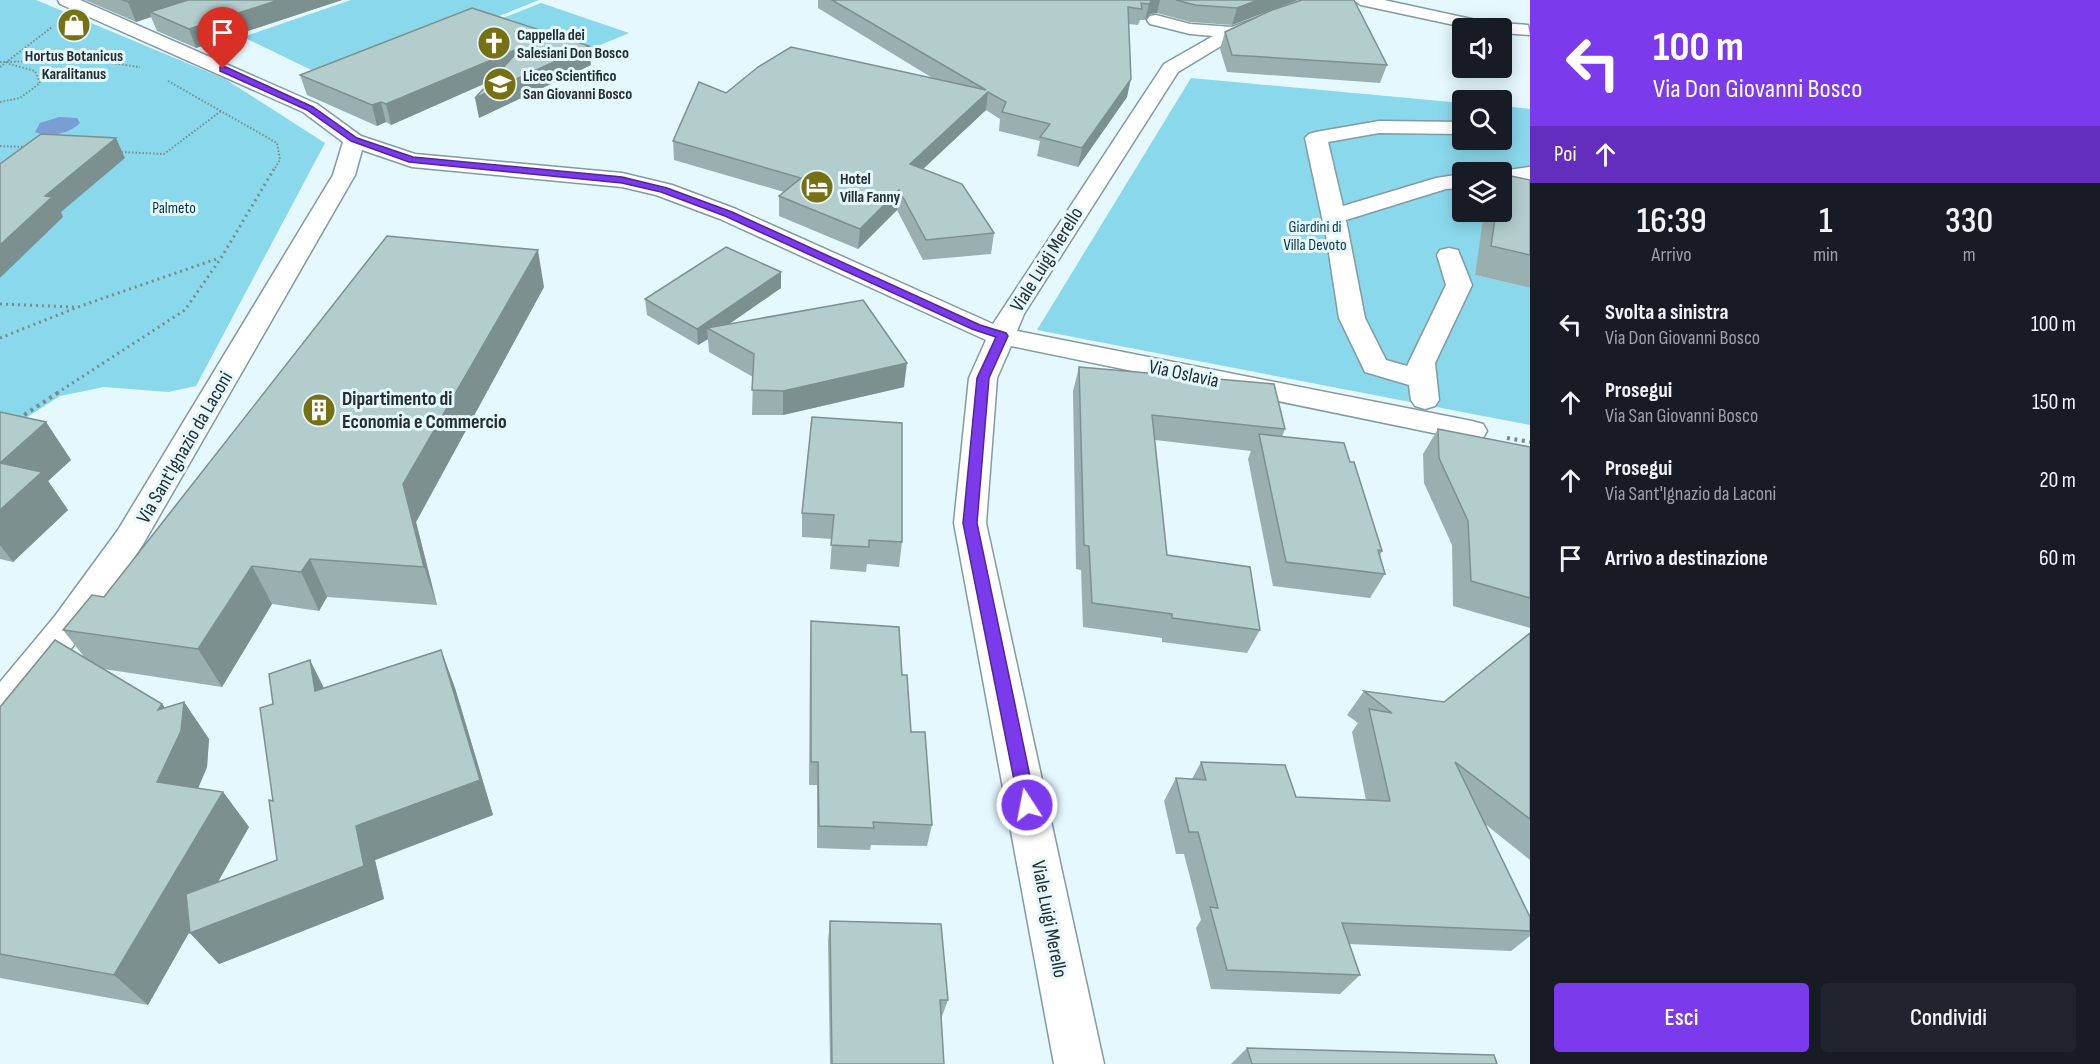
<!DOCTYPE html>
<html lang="it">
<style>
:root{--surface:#171b24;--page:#20242c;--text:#f1f3f6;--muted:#9ea1a6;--accent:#7c3aed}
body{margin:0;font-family:"Sofia Sans Condensed",sans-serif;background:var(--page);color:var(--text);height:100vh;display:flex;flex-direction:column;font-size:22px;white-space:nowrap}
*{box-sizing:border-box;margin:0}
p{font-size:20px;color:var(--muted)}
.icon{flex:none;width:33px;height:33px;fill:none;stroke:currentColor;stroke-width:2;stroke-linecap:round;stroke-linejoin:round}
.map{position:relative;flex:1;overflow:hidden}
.sheet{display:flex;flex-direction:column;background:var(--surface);width:570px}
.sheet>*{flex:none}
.banner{background:#7c3aed;color:#fff;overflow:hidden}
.tools{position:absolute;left:1452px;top:18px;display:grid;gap:12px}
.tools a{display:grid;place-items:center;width:60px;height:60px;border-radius:6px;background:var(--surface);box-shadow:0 3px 15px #0003;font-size:30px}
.pin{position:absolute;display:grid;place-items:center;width:51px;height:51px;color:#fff;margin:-62px -26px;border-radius:50% 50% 50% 0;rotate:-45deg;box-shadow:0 0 6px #0007}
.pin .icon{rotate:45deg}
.me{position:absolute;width:66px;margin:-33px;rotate:349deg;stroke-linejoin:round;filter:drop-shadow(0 0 4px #0008)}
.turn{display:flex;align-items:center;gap:21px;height:126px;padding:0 24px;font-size:27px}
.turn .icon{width:78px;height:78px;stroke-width:2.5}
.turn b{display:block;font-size:42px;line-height:51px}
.then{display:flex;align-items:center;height:57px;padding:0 24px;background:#0003;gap:12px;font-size:22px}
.eta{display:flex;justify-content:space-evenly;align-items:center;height:102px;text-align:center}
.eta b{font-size:36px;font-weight:600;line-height:42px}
.action{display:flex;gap:12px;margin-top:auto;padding:12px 24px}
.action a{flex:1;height:69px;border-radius:6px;background:var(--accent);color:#fff;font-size:24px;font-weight:600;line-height:69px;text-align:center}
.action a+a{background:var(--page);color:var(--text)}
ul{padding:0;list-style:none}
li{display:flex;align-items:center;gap:18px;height:78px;padding:0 24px}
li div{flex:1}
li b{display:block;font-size:22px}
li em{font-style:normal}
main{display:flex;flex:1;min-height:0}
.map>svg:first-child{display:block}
.green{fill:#8ad8ec}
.water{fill:#7a9dd6}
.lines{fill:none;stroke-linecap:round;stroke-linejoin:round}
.minor-casing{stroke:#829aa1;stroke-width:3}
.path-far2{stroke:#7c8a8e;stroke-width:2;stroke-dasharray:1.5 2;stroke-linecap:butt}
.path-far1{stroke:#7c8a8e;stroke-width:3;stroke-dasharray:2 4;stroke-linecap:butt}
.path{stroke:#7c8a8e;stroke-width:4;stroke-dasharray:3 4.5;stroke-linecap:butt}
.minor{fill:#fff;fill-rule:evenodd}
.wall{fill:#9ab0b0}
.shaded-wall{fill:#7d9090}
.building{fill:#b3cdcd;stroke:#7d9090;stroke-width:1.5}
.route{fill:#7c3aed;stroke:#51269a;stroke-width:1.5}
.labels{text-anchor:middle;stroke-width:6;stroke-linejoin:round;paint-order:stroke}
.far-poi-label{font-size:16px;font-weight:bold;fill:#242d30;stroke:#e4f8fe;text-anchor:start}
.far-park-label{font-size:16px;fill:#07343e;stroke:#e4f8fe}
.street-label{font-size:20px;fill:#242d30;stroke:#e4f8fe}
.poi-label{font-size:20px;font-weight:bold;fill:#242d30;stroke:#e4f8fe;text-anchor:start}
</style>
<main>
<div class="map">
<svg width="1530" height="1064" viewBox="0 0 1530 1064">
<rect width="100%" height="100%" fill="#e4f8fe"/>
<g class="green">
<path d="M0 0H36L225 79 325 143 196 386 168 392 104 387 60 396 13 426 0 431Z"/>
<path d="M351 0H539L447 37 328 78 243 37Z"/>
<path d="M541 3 629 33 586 51 498 20Z"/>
<path d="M1191 78 1462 103V140H1502V106L1530 109V211L1502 205V172H1462V212H1483L1482 216 1487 217 1475 275 1530 288V425L1037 330Z"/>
</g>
<path class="water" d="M59 117 77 118 80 123C69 134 49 138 35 132L40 123Z"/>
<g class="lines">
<defs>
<g id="minor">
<path d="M58 0H80L317 104 361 136 415 154 622 173 672 185 736 209 993 324 1164 64 1213 36 1190 34 1150 24 1147 20 1150 16 1156 15 1190 24 1232 27 1304 0H1328L1326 4 1266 25 1221 46 1178 72 1024 314 1017 331 1472 421 1483 424 1487 431 1483 438 1472 441 1011 346 997 378 986 523 1104 1064H1054L954 523 969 378 986 340 720 219 656 195 622 187 412 167 362 150 355 175 142 546 81 636 14 721 0 726V682L55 616 118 530 333 175 343 142 303 112 60 4Z"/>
<path d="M1353 0H1384L1485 22 1528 25 1530 35 1502 33V28H1468L1361 5Z"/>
<path d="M1379 121 1462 122V134L1379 133 1328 142 1343 206 1436 178 1462 174V188L1446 189 1346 220 1365 318 1386 360 1407 366 1446 285 1437 255 1440 250 1449 248 1458 250 1472 285 1435 363 1439 400 1435 406 1425 409 1415 406 1411 400 1409 385 1365 372 1339 318 1327 241 1305 138 1309 134 1316 132Z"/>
<path d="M1530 167V181L1502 184V172H1494Z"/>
</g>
</defs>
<use href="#minor" class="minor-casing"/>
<g class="path-far2">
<path d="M0 62 89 60 140 67"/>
<path d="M0 67 52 27"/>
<path d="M168 81 277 143 280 160 273 171"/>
<path d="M0 102 20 98 40 83 35 71 9 64"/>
<path d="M0 146 26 147"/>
<path d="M118 152 164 154 221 111"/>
</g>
<g class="path-far1">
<path d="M0 304 74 307"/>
<path d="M0 338 78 307 219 258"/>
<path d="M57 393 185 310 221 258 274 169"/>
</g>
<g class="path">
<path d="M18 419 59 392"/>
<path d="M1507 438 1530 442"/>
</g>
<use href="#minor" class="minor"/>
</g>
<g class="wall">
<path d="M85 0H342L196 48 157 31 151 17 136 22Z"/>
<path d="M818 0H1298L1232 25 1190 22 1157 13 1150 14 1145 20H1140L1138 25 1129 24 1127 97 1078 167 1037 156 1040 141 999 131 1000 119 986 110 923 169 994 233 991 254 923 260 897 210 858 249 779 216V196L784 192 674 160 673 141 726 93 934 79 818 8Z"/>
<path d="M1225 32 1387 65 1380 83 1227 72 1220 49Z"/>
<path d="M591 65 479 118 490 81 391 125 386 122 377 126 307 95 300 75Z"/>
<path d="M1530 180V288L1475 275 1484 212H1502Z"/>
<path d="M781 272V288L729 324 904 387 783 415H752L753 377 709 352 708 339 698 345 647 315 645 299Z"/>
<path d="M544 287 416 522 437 605 327 597 319 611 272 604 222 687 104 669 162 704 165 708 184 702 209 739 207 767 198 788 223 792 249 827 218 882 277 860 273 801 324 689 441 650 455 688 493 815 375 860 384 899 219 964 189 932 148 1005 0 978V707L85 658 63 630 104 597Z"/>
<path d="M1079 367 1285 429 1282 437 1350 462 1382 551 1380 555 1385 574 1370 598 1273 586 1248 459 1251 451 1155 440 1167 555 1260 630 1247 653 1162 642V638L1083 627 1081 570 1076 569 1073 391Z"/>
<path d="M0 412 46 422 71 460 48 481 68 510 13 562 0 559Z"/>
<path d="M902 423V542L899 567 867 564 866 572 830 569 832 539 802 537V513Z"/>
<path d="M1438 429 1530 447V628L1453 606 1452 545 1424 483 1423 454Z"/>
<path d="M811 621 902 675 911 732 932 825 927 846 871 845 870 850 817 848V785H809L810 645Z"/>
<path d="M1530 633V860L1485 824 1530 917V936L1511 951 1349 944 1360 975 1340 994 1211 989 1196 928 1201 920 1184 854H1176L1164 801 1176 778 1192 779 1201 762 1296 797 1366 800 1352 732 1358 723 1347 715 1364 691 1444 702Z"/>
<path d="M830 921 948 1000 941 1019 944 1064H830L828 941Z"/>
<path d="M1247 1048 1497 1064H1231Z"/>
</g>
<g class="shaded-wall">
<path d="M136 0H205L150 12 151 17 136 22 128 2Z"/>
<path d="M279 0H342L196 48 189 29Z"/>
<path d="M1152 0H1160L1157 13 1150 14 1145 20 1149 4Z"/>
<path d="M1258 0H1298L1232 25 1237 8Z"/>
<path d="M589 46 591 65 479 118 475 98Z"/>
<path d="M522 47 525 66 391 125 386 104Z"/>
<path d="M1131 79 1127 97 1078 167 1082 148Z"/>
<path d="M988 92 986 110 908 183 910 164Z"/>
<path d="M381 102 386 122 377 126 372 105Z"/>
<path d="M116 138 125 158 61 212 63 217 0 278V245L45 196Z"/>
<path d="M899 190 897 210 858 249 860 229Z"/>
<path d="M538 250 544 287 416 522 437 605 424 567 403 484Z"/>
<path d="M781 272V288L716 333 707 328 708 339 698 345 697 329Z"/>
<path d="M907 363 904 387 783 415V391Z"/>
<path d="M46 422 71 460 48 481 68 510 13 562 0 545V463Z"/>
<path d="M310 559 327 597 319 611 301 572Z"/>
<path d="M252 566 272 604 222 687 198 649Z"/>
<path d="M441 650 455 688 493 815 375 860 384 899 219 964 190 933 356 826Z"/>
<path d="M310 660 329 698 315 691Z"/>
<path d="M184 702 209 739 207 767 186 817 157 782 158 710 162 704 181 730Z"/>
<path d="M223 792 249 827 148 1005 114 975Z"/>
</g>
<g class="building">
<path d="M122 0H136L128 2Z"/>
<path d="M188 0H279L189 29 150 12Z"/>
<path d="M832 0H1152L1149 4 1141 3 1142 9 1128 7 1131 79 1082 148 1040 137 1050 124 1002 112 1006 102 988 92 910 164 962 184 994 233 926 240 899 190 860 229 779 196 801 178 673 141 699 82 726 93 758 67 791 47 986 90Z"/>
<path d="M1176 0H1258L1237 8 1195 5Z"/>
<path d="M1302 0H1354L1387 65 1232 55 1225 32 1272 10Z"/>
<path d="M472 8 589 46 475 98 522 47 386 104 381 102 372 105 300 75Z"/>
<path d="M41 134 116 138 45 196 52 197 0 245V164Z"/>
<path d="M1502 174 1530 180V255L1491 246 1496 212H1502Z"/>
<path d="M387 236 538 250 403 484 424 567 310 559 301 572 252 566 198 649 63 630 92 595 104 597Z"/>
<path d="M726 247 781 272 697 329 645 299Z"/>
<path d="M863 300 907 363 783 391 752 390 754 354 707 328Z"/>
<path d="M1079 367 1274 384 1285 429 1152 415 1167 555 1250 567 1260 630 1172 618V614L1092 603 1089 546 1084 545Z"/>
<path d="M0 412 46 422 0 463Z"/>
<path d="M812 417 902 423V542L869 540V547L831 545 834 515 802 513Z"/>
<path d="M1438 429 1530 447V598L1471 581 1468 521 1439 458Z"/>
<path d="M1259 434 1344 443 1350 462H1354L1382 551 1378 550 1385 574 1286 562Z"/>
<path d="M0 463 42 472 0 510Z"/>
<path d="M811 621 899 627 902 675H907L911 732H925L932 825 873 822 874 828 819 826 818 762H811Z"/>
<path d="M1530 633V819L1455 762 1530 917V931L1342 923 1360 975 1227 970 1210 907 1218 908 1198 832H1189L1176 778 1206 780 1201 762 1285 765 1296 797 1390 801 1369 709 1392 713 1364 691 1444 702Z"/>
<path d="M55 640 162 704 158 710 184 702 181 731 157 782 223 792 114 975 0 954V707Z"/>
<path d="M441 650 480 780 356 826 364 866 190 933 186 894 277 860 269 800 273 801 260 708 273 704 269 674 310 660 315 691Z"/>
<path d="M830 921 941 924 948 1000H940L944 1064H832Z"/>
<path d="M1247 1048 1494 1055 1497 1064H1252Z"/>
</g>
<path class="route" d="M220 67H226L313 107 357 138 413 157 622 177 667 188 732 212 980 325 1006 333 1008 336 989 378 977 523 1036 805 1033 811 1027 813 1021 811 1019 805 963 523 977 378 996 337 972 329 725 216 661 192 622 183 409 162 351 141 307 110 220 71Z"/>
<defs>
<symbol id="shop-disc" viewBox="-11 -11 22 22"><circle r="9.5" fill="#767214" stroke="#e4f8fe"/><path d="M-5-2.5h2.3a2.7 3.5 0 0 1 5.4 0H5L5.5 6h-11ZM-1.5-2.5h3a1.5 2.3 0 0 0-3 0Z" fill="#fff"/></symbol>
<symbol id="church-disc" viewBox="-11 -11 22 22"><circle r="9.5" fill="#767214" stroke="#e4f8fe"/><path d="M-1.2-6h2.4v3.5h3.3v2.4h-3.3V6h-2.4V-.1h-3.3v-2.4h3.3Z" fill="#fff"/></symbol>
<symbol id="school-disc" viewBox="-11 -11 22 22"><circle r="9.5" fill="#767214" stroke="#e4f8fe"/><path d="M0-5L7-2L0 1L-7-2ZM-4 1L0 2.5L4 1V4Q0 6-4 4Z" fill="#fff"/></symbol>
<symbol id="hotel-disc" viewBox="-11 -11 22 22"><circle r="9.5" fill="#767214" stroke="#e4f8fe"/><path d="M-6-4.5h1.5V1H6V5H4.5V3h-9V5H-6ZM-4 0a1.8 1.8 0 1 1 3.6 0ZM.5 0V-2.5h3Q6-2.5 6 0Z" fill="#fff"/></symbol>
<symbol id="building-disc" viewBox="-11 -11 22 22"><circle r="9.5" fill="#767214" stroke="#e4f8fe"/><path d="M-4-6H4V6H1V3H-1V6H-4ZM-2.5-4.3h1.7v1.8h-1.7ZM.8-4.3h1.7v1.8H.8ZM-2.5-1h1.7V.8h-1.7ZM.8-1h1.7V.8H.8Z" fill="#fff"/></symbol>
</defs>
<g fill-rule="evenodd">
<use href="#shop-disc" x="55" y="6" width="38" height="38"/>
<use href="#church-disc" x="475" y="24" width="38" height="38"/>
<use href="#school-disc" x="481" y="65" width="38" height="38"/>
<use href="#hotel-disc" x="798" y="168" width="38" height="38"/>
<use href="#building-disc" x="300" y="391" width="38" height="38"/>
</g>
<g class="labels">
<g class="far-poi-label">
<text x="517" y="40">Cappella dei<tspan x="517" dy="18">Salesiani Don Bosco</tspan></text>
<text x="74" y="61" text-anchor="middle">Hortus Botanicus<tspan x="74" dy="18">Karalitanus</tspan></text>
<text x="523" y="81">Liceo Scientifico<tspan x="523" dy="18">San Giovanni Bosco</tspan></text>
<text x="840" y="184">Hotel<tspan x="840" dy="18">Villa Fanny</tspan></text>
</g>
<g class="far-park-label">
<text x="174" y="213">Palmeto</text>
<text x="1315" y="232">Giardini di<tspan x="1315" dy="18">Villa Devoto</tspan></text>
</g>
<g class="street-label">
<text transform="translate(1046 259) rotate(-58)" y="7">Viale Luigi Merello</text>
<text transform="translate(1184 373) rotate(12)" y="7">Via Oslavia</text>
<text transform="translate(184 447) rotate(-60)" y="7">Via Sant'Ignazio da Laconi</text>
<text transform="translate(1050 919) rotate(79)" y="7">Viale Luigi Merello</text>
</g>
<g class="poi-label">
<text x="342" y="405">Dipartimento di<tspan x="342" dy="23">Economia e Commercio</tspan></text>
</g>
</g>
</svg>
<div class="tools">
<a><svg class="icon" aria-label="sound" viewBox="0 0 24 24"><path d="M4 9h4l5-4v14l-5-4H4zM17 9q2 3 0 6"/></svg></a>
<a><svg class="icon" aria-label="search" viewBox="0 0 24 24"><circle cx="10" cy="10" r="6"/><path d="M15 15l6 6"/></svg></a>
<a><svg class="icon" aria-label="layers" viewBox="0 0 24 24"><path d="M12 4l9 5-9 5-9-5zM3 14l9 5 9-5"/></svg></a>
</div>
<div class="pin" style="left:223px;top:69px;background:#d93025"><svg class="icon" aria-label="arrive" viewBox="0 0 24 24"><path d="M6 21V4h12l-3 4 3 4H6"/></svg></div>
<svg class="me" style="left:1027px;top:805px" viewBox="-20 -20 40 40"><circle r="17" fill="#7c3aed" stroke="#fff" stroke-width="3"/><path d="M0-11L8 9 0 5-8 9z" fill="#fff"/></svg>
</div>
<section class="sheet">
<div class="banner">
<div class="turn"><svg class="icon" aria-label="left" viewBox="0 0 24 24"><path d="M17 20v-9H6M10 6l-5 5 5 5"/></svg><div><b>100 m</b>Via Don Giovanni Bosco</div></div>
<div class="then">Poi<svg class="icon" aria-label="ahead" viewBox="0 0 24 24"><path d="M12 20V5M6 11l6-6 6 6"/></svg></div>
</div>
<div class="eta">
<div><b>16:39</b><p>Arrivo</p></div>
<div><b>1</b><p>min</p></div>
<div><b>330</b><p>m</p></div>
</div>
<ul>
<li><svg class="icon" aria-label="left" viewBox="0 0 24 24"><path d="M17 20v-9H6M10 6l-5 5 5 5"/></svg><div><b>Svolta a sinistra</b><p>Via Don Giovanni Bosco</p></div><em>100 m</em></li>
<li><svg class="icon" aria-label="ahead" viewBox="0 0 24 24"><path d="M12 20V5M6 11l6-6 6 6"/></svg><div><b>Prosegui</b><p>Via San Giovanni Bosco</p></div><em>150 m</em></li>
<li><svg class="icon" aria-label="ahead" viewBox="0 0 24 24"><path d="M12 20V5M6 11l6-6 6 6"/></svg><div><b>Prosegui</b><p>Via Sant'Ignazio da Laconi</p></div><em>20 m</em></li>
<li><svg class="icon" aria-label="arrive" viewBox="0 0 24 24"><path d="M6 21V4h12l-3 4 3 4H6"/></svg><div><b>Arrivo a destinazione</b></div><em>60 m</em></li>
</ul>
<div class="action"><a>Esci</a><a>Condividi</a></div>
</section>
</main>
